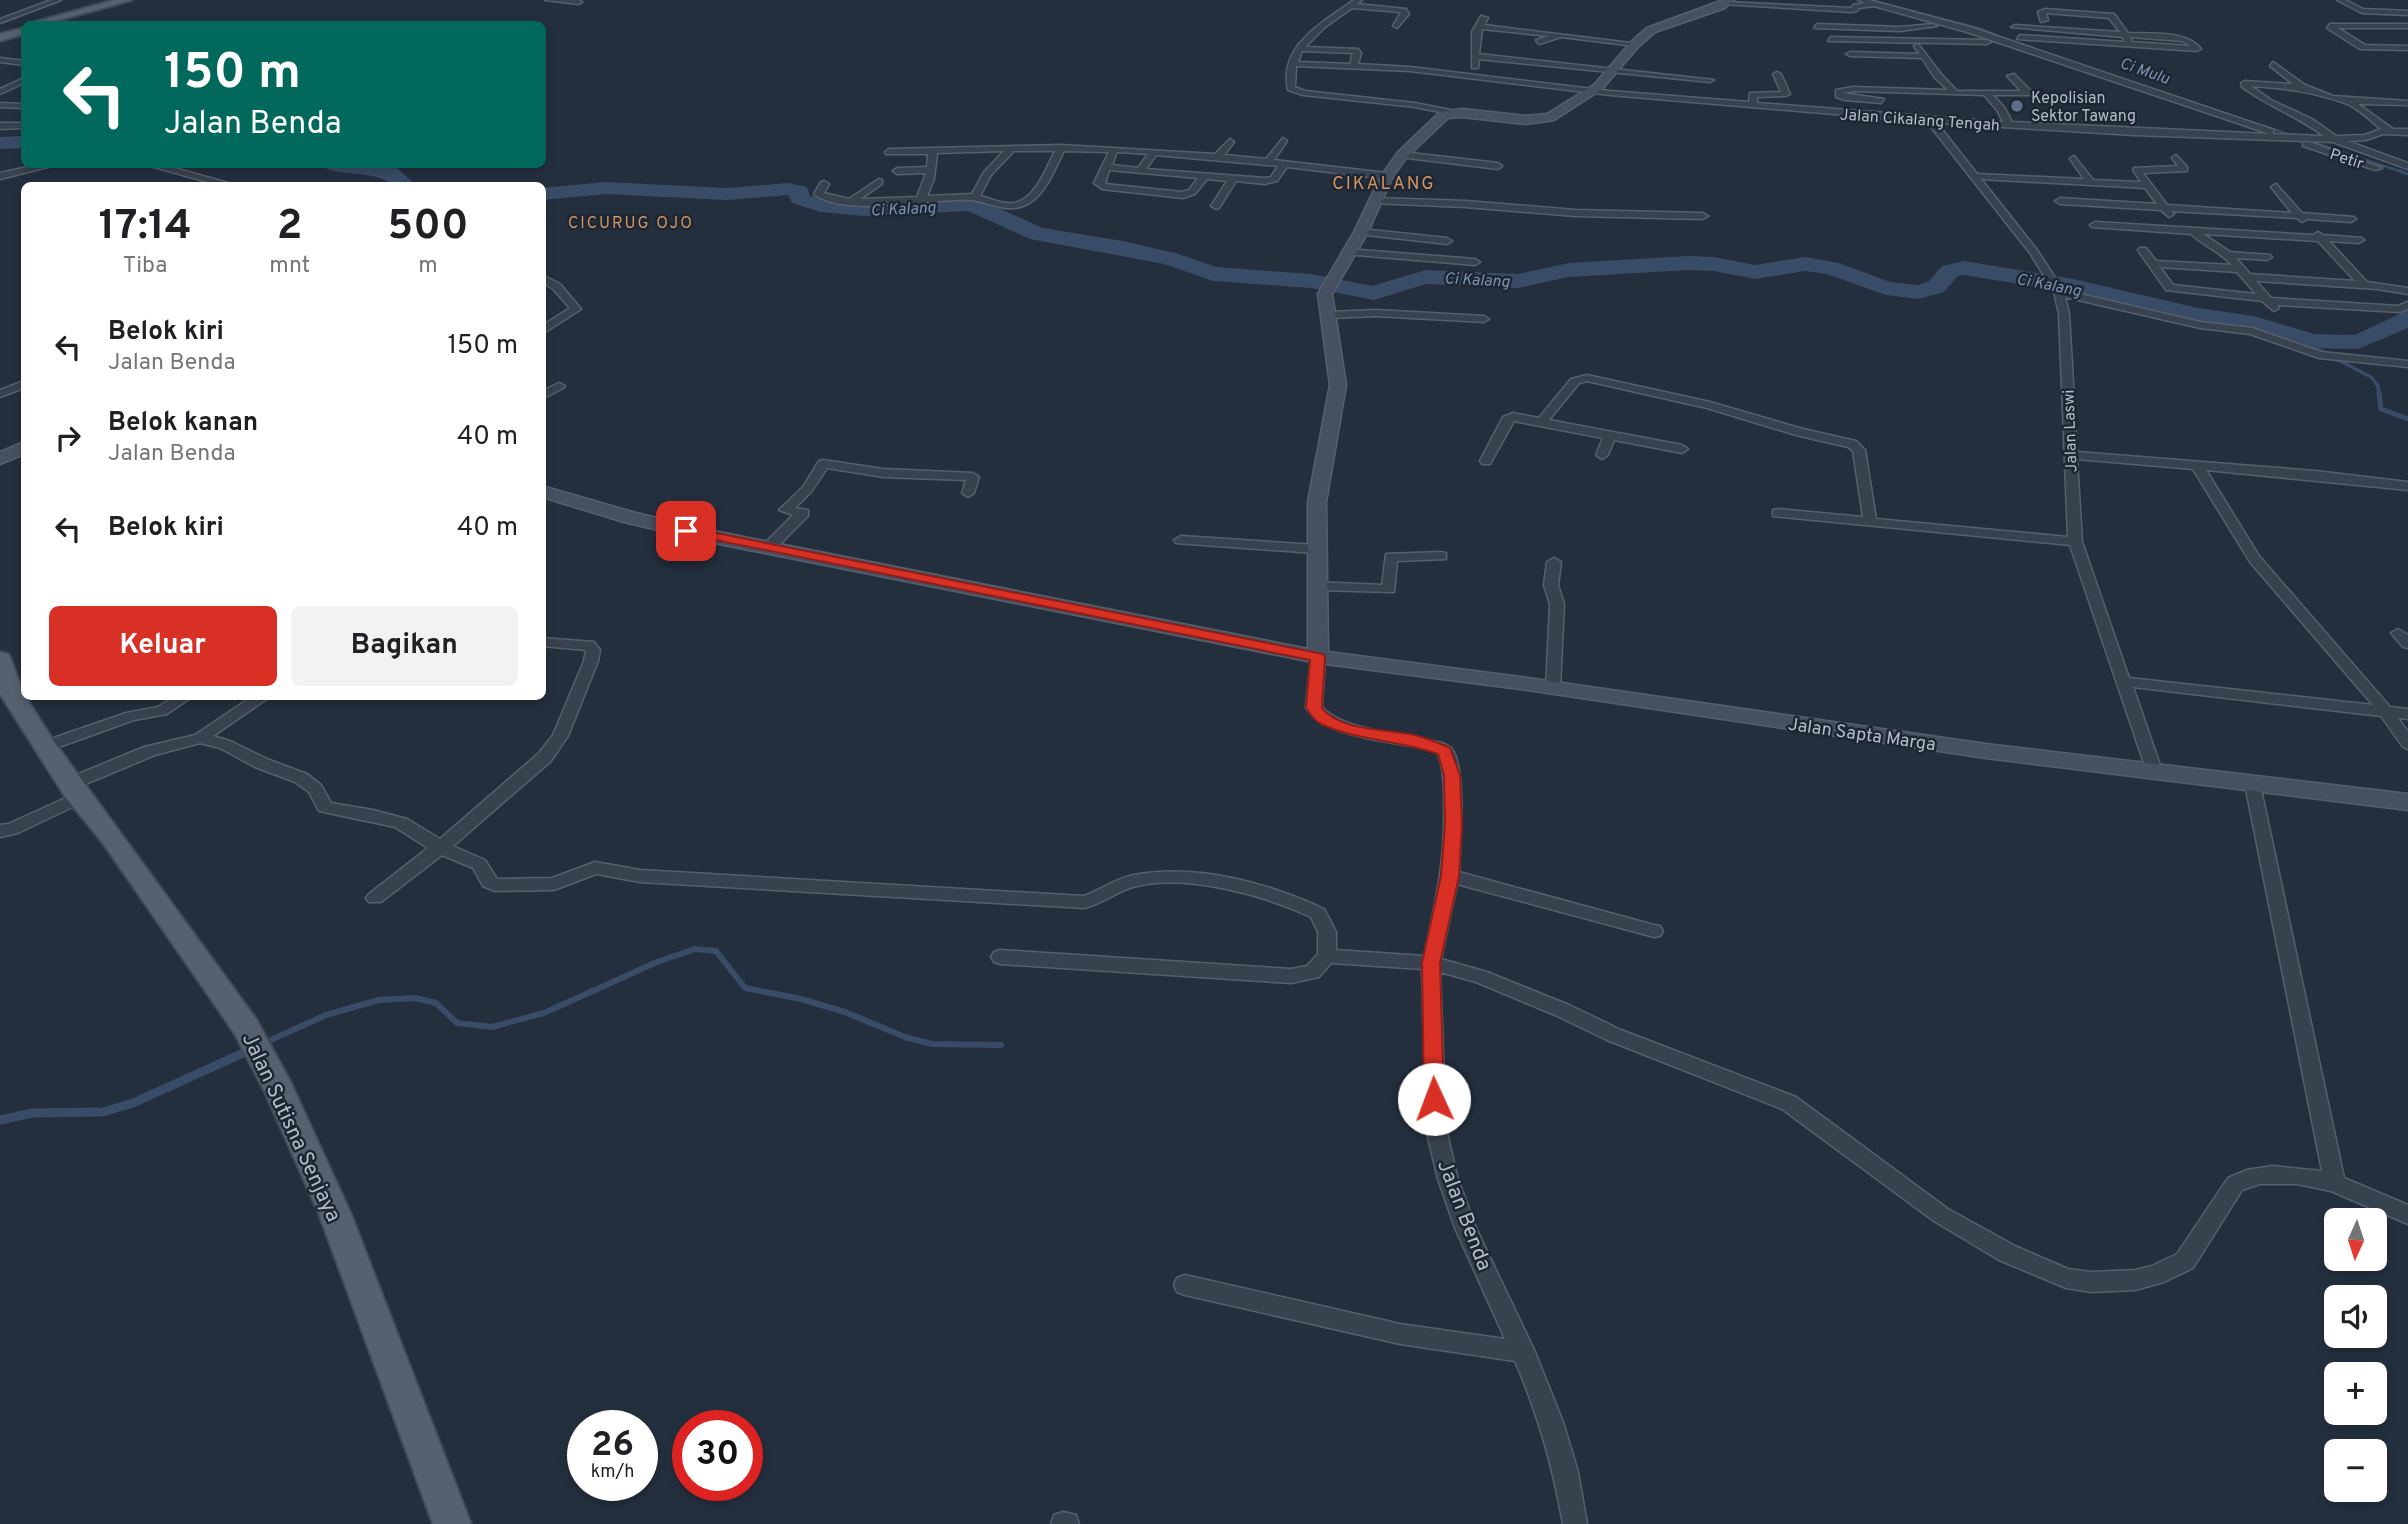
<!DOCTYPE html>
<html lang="id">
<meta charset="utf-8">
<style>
:root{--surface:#fff;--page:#f2f2f2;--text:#202124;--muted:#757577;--accent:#d93025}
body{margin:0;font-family:Overpass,sans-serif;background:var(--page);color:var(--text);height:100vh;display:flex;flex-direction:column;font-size:26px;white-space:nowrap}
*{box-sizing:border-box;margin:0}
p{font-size:23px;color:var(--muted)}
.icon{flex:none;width:38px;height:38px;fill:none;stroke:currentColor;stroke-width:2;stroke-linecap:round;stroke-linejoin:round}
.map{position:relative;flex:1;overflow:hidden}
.panel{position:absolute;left:21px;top:182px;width:525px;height:518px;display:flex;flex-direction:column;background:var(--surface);border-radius:10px;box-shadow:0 4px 10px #0003}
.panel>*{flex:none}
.hud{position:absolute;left:21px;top:21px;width:525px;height:147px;border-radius:10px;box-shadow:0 4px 10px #0003;background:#00695c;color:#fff;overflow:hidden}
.needle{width:46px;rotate:183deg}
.buttons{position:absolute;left:2324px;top:1208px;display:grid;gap:14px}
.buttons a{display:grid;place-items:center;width:63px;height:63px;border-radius:10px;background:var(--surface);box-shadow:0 4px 10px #0003;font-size:35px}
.speed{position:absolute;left:567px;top:1410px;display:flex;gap:14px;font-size:35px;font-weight:700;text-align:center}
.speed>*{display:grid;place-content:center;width:91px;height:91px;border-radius:50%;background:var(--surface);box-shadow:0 4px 10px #0003;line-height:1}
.speed small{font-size:18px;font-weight:400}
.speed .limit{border:10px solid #d22;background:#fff;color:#111}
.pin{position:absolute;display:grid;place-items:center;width:60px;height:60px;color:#fff;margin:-30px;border-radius:14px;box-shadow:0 4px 10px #0006}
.me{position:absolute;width:77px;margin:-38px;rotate:358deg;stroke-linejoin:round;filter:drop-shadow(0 0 5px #0008)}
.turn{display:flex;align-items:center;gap:24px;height:147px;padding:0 28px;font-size:32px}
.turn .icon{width:91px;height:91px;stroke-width:2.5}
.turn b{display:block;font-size:49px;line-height:60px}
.eta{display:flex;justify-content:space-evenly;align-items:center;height:119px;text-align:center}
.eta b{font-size:42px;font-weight:700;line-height:49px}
.action{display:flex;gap:14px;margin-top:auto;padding:14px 28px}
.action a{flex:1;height:80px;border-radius:10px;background:var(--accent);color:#fff;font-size:28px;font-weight:700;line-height:80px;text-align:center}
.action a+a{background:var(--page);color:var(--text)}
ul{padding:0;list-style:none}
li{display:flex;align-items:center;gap:21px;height:91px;padding:0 28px}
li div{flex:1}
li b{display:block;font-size:26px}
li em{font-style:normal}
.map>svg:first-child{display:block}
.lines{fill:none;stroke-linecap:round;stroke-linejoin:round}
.stream-far4{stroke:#394c67;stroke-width:2.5}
.stream-far3{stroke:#394c67;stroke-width:3.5}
.stream-far2{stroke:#394c67;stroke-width:5}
.stream-far1{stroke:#394c67;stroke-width:6}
.stream{stroke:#394c67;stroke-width:9}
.river{fill:#394c67;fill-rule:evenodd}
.street-casing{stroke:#565f6c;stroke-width:3}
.secondary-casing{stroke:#565f6c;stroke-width:3}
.primary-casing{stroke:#414a57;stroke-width:4}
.street{fill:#38414e;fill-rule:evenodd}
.secondary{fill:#465061;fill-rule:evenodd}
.primary{fill:#56606e;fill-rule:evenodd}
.route{fill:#d93025;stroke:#8d1f18;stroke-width:2}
.service-dot{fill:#5c6f8a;stroke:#1d2633;stroke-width:2.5}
.labels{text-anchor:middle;stroke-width:5;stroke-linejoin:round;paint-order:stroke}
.far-water-label{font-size:16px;font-style:italic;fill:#7c92b1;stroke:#1d2633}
.far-poi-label{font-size:16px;fill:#b4bcc9;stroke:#1d2633;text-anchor:start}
.far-street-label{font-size:16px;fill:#b4bcc9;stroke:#1d2633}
.far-neighbourhood-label{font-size:16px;letter-spacing:2px;fill:#d59563;stroke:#1d2633}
.far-quarter-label{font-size:18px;letter-spacing:2px;fill:#d59563;stroke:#1d2633}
.street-label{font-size:18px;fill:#b4bcc9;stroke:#1d2633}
.near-street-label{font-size:21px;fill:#b4bcc9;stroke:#1d2633}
</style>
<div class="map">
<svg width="2408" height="1524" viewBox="0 0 2408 1524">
<rect width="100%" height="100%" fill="#242f3e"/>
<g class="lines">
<g class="stream-far4">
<path d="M1870 0 1981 29 2005 39"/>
<path d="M2264 126 2405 173"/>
</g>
<g class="stream-far3">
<path d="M2400 171 2408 174"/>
<path d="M2298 339 2371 377 2378 386 2379 395"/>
</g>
<path class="stream-far2" d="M2379 393 2381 409 2408 419"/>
<path class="stream-far1" d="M262 1044 326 1015 379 1000 415 998 436 1003 457 1023 492 1027 544 1013 657 962 695 949 716 951 745 988 801 999 845 1012 905 1037 932 1044 1001 1045"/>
<path class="stream" d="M0 1120 32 1113 103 1112 133 1103 252 1049"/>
<g class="river">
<path d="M24 136V148L0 149V137Z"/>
<path d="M320 164 389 165 396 167 417 186H394C373 167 333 179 320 164Z"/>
<path d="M606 182 727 188 788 183 807 187 810 196 863 204 968 199 987 203 1043 228 1123 241 1179 254 1216 267 1311 274 1372 286 1426 270 1518 274 1569 263 1688 256 1714 257 1755 265 1805 257 1839 263 1890 282 1918 285 1928 282 1942 266 1964 261 2073 279 2198 308 2254 316 2314 334 2355 335 2408 310V328L2358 349 2314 348 2283 342 2249 329 2198 322 2073 293 1964 275 1958 276 1944 292 1919 299 1886 295 1827 274 1805 271 1755 279 1714 271 1688 270 1569 277 1518 288 1426 284 1374 300 1311 288 1213 281 1164 264 1030 239 968 211 863 216 821 212 792 203 788 195 727 200 606 194 542 200V188Z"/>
</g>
<defs>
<g id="street">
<path d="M51 0H61L0 23V19Z"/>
<path d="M545 0H579L582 2 579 4Z"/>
<path d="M1354 0H1362L1357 4 1406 9 1409 14 1397 28 1393 26 1401 12 1352 8 1325 27 1305 47 1358 49 1361 53 1358 64 1410 67 1610 91 1749 102 1750 93 1781 92 1773 74 1777 72 1781 74 1790 94 1786 96 1757 97V103L2003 122 1997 110 1984 95 1853 91 1843 93 1884 99 1881 103 1845 100 1836 97V90L1853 87 1948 90 1935 78 1922 58 1850 56 1846 54 1850 52 1919 54 1914 46 1918 44 1941 74 1957 91H2021L2007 76 2014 74 2031 91V95H1993L2004 107 2012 122 2270 134 1967 32 1874 6 1859 8 1857 11 1851 12 1722 4 1725 2 1851 8 1853 5 1865 3 1858 0H1869L1973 28 2274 130 2272 134 2324 136C2298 117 2268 106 2242 87L2241 83 2245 81 2293 84 2270 66 2273 62 2305 85 2333 96 2408 101V105L2358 104 2393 129H2408V135L2383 134 2366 140 2347 141 2408 163V169L2333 142 2134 135 1937 123 1977 174 2084 179 2070 159 2074 156 2093 180 2141 182 2133 170 2134 168 2178 166 2172 158 2176 155 2187 167V171L2143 173 2167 205 2292 213 2271 187 2276 184 2302 213 2354 217 2356 219 2351 222 2307 219 2302 222 2297 218 2171 211 2174 214 2169 217 2161 210 2060 204 2055 201 2060 198 2157 204 2145 188 1981 179 2037 250 2063 290 2200 322 2252 328 2321 352 2408 361V367L2319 358 2250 334 2200 328 2065 297 2069 314 2077 452 2315 471 2408 482V490L2206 470 2259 556 2390 707 2408 709V719L2398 718 2408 732V749L2403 747 2381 716 2133 687 2162 771 2154 776 2148 775 2070 545 1773 516V510L1778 509 1863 517 1853 451 1848 447 1796 435 1707 408 1587 381 1579 383 1549 420 1682 445 1688 449 1682 453 1614 440 1608 455 1602 459 1596 455 1603 438 1514 421 1490 464H1482L1480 461 1503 417 1513 413 1539 418 1571 379 1587 375 1710 402 1803 429 1856 441 1865 450 1876 519 2068 537 2059 314 2054 292 2030 253 1927 122 1610 95 1410 71 1296 66 1295 87 1305 91 1415 103 1455 111V115L1415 107 1303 95 1288 90C1278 46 1323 22 1354 0ZM1302 51 1353 53 1350 64 1298 62ZM2251 86C2286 88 2312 92 2345 103 2357 107 2371 121 2381 129L2365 135 2336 136 2312 119 2271 100ZM2077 459 2193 469 2250 562 2373 705 2129 678 2082 542Z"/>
<path d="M2337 0H2345L2363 9 2408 11V15L2362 13Z"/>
<path d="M2045 9 2114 14 2128 33C2150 34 2187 30 2201 49L2197 51 2017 39 2020 35 2124 42 2123 37 2011 27 2015 25 2120 32 2109 18 2046 13 2048 20 2041 22 2038 12ZM2130 37 2182 41 2191 46 2132 42Z"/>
<path d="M1481 16 1488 18 1484 25 1639 44 1635 46 1561 37 1539 44 1536 40 1549 36 1482 29 1479 54 1714 80 1710 82 1479 59 1478 68H1472V32Z"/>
<path d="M1817 24 1900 27 1933 24 1937 26 1900 31 1814 28Z"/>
<path d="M2330 24H2408V28H2338L2365 45 2408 46V50L2360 49 2327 28Z"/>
<path d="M1831 37 1987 40 1991 42 1987 44 1828 41Z"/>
<path d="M0 58 24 61V65L0 62Z"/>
<path d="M24 78V83L0 94V89Z"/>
<path d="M0 103 24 104V108L0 107Z"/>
<path d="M0 123H24V128L0 129Z"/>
<path d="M1283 138 1287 141 1274 160 1387 173 1391 176 1387 179 1287 167 1277 181 1265 184 1236 181 1219 208 1216 209 1211 206 1227 181 1207 179 1195 194 1183 198 1102 189 1094 183 1109 152 1064 151C1054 170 1045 198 1023 206 1004 213 988 201 970 200 929 198 847 218 814 194L821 182 824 181 829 184 824 193 849 199 879 179 882 180V184L860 199 917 197 926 173 897 174 893 171 897 168 927 167 928 154H886L885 152 889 149 1061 145 1215 154 1230 139 1234 142 1224 155 1266 159ZM1004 151 984 172 972 194 927 196 934 179 937 153ZM1014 151H1055C1046 168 1036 199 1014 203 1003 205 991 198 980 196L991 175ZM1117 152 1148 154 1138 168 1112 165ZM1156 155 1278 166 1271 177 1265 178 1146 169ZM1109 170 1198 178 1189 190 1182 192 1105 184Z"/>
<path d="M2303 142H2309L2382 168 2375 170 2303 146Z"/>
<path d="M1402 152 1498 163 1502 166 1498 169 1399 157 1398 155Z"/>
<path d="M41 164H60L0 179V173Z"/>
<path d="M143 164H160L239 186H222Z"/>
<path d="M1375 198 1466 201 1575 210 1703 213 1708 216 1703 219 1575 216 1466 207 1372 203V199Z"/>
<path d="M2095 222 2313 235 2318 232 2323 235 2362 238 2364 240 2359 243 2329 241 2367 282 2408 288V294L2377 289 2256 281 2271 298 2398 306 2408 302V309L2400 312 2277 305 2279 308 2274 311 2262 301 2166 290 2138 250 2140 248H2146L2156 261 2232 265C2220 252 2204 246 2191 234L2092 227 2090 225ZM2203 234 2318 241 2355 281 2250 274 2236 258 2267 260 2272 257 2270 255 2230 252ZM2160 267 2237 272 2256 294 2173 285Z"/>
<path d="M1361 229 1447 238 1452 241 1447 244 1358 234 1356 232Z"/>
<path d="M1347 249 1475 259 1480 262 1475 265 1344 254 1342 252Z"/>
<path d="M542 275 560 284 581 309 542 334V326L570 308 552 288 542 282Z"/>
<path d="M1376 310 1484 316 1489 319 1484 322 1376 316 1329 318 1324 315 1329 312Z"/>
<path d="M24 381V388L0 397V390Z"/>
<path d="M559 383 565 386 563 388 542 399V391Z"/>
<path d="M823 460 883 469 973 473 979 477 974 493 968 497 962 493 966 480 883 477 827 468 811 492 795 508 808 510V516L774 550H764V544L793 515 779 510 803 487 819 461Z"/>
<path d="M1181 536 1315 545 1322 549 1315 553 1176 543 1174 540Z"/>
<path d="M1441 552 1446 553V559L1397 561 1394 592 1316 590 1309 586 1316 582 1382 585 1386 554Z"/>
<path d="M1554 558 1561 562 1558 585 1564 604 1560 688 1553 693 1546 688 1550 604 1544 585 1547 562Z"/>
<path d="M2398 629 2408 635V648L2403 647 2391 633Z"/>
<path d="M542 638 594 642 600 650 598 661 568 736 551 761 453 846 485 860 497 879 552 878 595 862 640 870 1084 896C1101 890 1116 878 1134 875 1196 863 1268 883 1324 909L1336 932V950L1424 956C1436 902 1446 857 1444 801 1444 785 1444 770 1438 754L1431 750C1395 741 1329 740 1306 708L1311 657 1318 653 1323 654 1325 657 1322 707C1344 732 1409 734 1442 743 1443 743 1450 747 1451 748 1467 765 1460 848 1459 872L1654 925 1660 926 1663 931 1660 936 1654 937 1457 884 1441 959 1487 972 1569 1005 1621 1030 1796 1097 1948 1209 2015 1246 2068 1269 2092 1272 2135 1270 2152 1266 2177 1254 2228 1178 2247 1170 2272 1166 2322 1171 2245 784 2247 780H2259L2344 1178 2408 1205V1224L2331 1191 2297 1184H2260L2242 1190 2193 1268 2164 1282 2135 1290 2092 1292 2066 1288 1999 1260 1934 1221 1782 1109 1607 1040 1555 1015 1476 982 1440 972 1446 1129 1458 1179 1476 1228 1535 1352 1563 1422 1578 1472 1587 1524H1563C1553 1467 1538 1414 1515 1361L1400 1344 1185 1295 1177 1292 1174 1285 1177 1278 1185 1275 1400 1324 1505 1339 1455 1228 1438 1179 1426 1129 1422 969 1331 963 1319 977 1291 983 1000 964 994 962 991 957 994 952 1000 950 1291 969 1307 966 1318 954V932L1311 917C1263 895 1186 873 1133 887 1116 892 1102 904 1084 908L640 882 596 874 554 890 495 891 483 886 473 868 442 855 381 902H369L366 898 369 894 428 848 395 827 319 811 309 792 295 782 255 767 220 748 200 743 155 755 76 788 70 789 62 784 64 780 144 747 195 735 253 696H271L213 736 230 741 267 759 307 774 321 785 331 803 373 810 407 819 440 839 539 753 553 735 584 661 586 650 542 646Z"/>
<path d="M175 696H193L167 714 134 720 45 752 37 747 39 743 126 713 158 707Z"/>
<path d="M79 792 85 793 87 797 85 801 18 833 0 837V825L8 824Z"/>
<path d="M1063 1512 1076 1515 1079 1524H1051L1054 1515Z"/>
</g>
<g id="secondary">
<path d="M1723 0H1734L1725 8 1655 32 1639 46 1602 89 1554 120 1526 124 1462 117 1448 118 1406 158 1393 176 1368 232 1332 294 1346 385 1326 502 1328 652 1520 677 1986 744 2408 794V810L1986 758 1520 689 1318 663 714 543 624 522 542 497V486L636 513 714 531 1308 649V502L1330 385 1318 294 1354 232 1381 176 1398 152 1440 112 1462 109 1526 116 1547 114 1594 85 1631 42 1647 28Z"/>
<path d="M24 442V454L0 464V452Z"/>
</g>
<g id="primary">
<path d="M114 0H132L45 24H28Z"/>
<path d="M24 28V34L0 41V34Z"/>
<path d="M0 652 8 654 11 659 23 693 55 743 256 1019 290 1081 351 1214 471 1524H433L319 1214 264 1090 235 1034 103 843 66 798 0 694Z"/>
</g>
</defs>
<use href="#street" class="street-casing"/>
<use href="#secondary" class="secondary-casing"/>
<use href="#primary" class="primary-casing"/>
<use href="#street" class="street"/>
<use href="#secondary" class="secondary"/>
<use href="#primary" class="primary"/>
</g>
<path class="route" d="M686 527 1323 654 1325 657 1322 708C1340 731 1386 729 1414 735 1427 738 1439 743 1450 748L1460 775 1462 824 1459 876 1440 963 1444 1099 1441 1105 1434 1107 1427 1105 1424 1099 1422 963 1441 876 1445 824 1444 775 1438 754C1400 740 1357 741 1321 724 1315 721 1310 714 1306 708L1310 660 681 533 679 531Z"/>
<circle class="service-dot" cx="2017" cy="106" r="7"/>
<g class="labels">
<g class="far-water-label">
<text transform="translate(2145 70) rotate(19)" y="6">Ci Mulu</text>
<text transform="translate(903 208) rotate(-3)" y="6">Ci Kalang</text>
<text transform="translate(1477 279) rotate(3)" y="6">Ci Kalang</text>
<text transform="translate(2049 284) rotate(11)" y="6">Ci Kalang</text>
</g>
<g class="far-poi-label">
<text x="2031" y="103">Kepolisian<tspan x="2031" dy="18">Sektor Tawang</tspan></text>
</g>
<g class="far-street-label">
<text transform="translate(1920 119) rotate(4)" y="6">Jalan Cikalang Tengah</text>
<text transform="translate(2347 158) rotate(18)" y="6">Petir</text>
<text transform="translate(2069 431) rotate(-92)" y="6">Jalan Laswi</text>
</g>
<g class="far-neighbourhood-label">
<text x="631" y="228">CICURUG OJO</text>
</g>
<g class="far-quarter-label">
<text x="1384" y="189">CIKALANG</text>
</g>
<g class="street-label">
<text transform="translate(1862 734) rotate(8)" y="6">Jalan Sapta Marga</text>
</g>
<g class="near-street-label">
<text transform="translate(292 1127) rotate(65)" y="7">Jalan Sutisna Senjaya</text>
<text transform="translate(1465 1215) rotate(69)" y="7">Jalan Benda</text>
</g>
</g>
</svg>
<div class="buttons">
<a><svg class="needle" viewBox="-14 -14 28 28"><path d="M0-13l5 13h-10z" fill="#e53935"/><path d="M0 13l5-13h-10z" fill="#757577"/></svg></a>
<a><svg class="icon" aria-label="sound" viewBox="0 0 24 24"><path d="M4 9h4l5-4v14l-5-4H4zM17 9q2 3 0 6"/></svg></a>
<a>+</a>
<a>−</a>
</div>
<div class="speed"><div>26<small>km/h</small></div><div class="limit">30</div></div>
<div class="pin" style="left:686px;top:531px;background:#d93025"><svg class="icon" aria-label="arrive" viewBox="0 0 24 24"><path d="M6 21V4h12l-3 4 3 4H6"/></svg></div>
<svg class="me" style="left:1434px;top:1099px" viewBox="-20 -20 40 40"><circle r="19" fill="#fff"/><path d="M0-13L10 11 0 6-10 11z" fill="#d93025"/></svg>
<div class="hud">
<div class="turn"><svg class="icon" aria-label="left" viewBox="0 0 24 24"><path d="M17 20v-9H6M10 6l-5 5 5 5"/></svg><div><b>150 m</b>Jalan Benda</div></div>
</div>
<section class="panel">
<div class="eta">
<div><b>17:14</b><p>Tiba</p></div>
<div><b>2</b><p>mnt</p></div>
<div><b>500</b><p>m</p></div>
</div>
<ul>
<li><svg class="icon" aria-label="left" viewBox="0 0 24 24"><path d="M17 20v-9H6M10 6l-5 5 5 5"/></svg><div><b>Belok kiri</b><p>Jalan Benda</p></div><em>150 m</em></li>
<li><svg class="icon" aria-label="right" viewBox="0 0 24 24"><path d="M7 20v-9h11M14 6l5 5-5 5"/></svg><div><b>Belok kanan</b><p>Jalan Benda</p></div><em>40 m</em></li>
<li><svg class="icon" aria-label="left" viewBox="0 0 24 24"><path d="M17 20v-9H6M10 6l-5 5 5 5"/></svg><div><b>Belok kiri</b></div><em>40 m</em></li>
</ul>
<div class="action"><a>Keluar</a><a>Bagikan</a></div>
</section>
</div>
